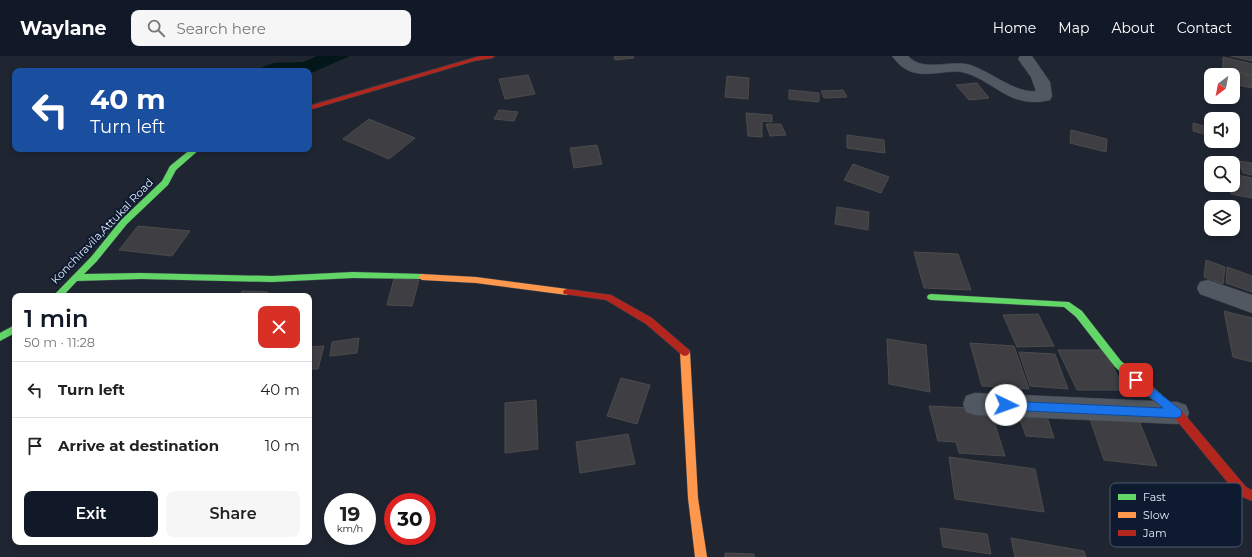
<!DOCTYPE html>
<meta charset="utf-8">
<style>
:root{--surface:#fff;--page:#f6f6f6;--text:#222;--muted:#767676;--line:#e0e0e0;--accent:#111827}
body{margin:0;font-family:Montserrat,sans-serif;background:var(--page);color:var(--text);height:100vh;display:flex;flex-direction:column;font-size:15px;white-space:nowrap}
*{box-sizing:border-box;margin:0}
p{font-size:13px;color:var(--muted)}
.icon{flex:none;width:22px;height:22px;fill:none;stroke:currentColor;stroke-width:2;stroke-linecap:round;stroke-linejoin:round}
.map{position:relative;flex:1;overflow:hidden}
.drawer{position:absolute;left:12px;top:237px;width:300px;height:252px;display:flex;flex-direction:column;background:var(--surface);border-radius:8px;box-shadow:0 2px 6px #0003}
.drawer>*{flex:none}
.hud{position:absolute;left:12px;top:12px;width:300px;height:84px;border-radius:8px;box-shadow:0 2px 6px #0003;background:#1a4fa0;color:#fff;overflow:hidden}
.needle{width:26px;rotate:212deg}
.tools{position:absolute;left:1204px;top:12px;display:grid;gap:8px}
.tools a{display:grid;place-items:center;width:36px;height:36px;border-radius:8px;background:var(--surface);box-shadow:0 2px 6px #0003;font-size:20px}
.speed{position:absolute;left:324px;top:437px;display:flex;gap:8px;font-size:20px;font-weight:700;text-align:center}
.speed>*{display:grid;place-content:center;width:52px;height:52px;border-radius:50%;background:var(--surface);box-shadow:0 2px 6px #0003;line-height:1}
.speed small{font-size:10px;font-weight:400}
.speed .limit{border:6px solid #d22;background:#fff;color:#111}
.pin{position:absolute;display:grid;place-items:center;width:34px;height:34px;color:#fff;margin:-17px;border-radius:8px;box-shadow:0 2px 6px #0006}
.me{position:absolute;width:44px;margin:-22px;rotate:93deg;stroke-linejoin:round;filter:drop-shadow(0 0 3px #0008)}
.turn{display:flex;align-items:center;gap:14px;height:84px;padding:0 12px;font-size:18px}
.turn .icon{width:52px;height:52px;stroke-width:2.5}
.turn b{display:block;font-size:28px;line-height:34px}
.round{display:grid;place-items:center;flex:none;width:42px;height:42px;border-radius:8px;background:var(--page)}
.head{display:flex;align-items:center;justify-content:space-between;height:68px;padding:0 12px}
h1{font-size:24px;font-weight:600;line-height:30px;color:var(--accent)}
.action{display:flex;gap:8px;margin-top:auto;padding:8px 12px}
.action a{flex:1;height:46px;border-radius:8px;background:var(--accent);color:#fff;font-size:16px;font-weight:600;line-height:46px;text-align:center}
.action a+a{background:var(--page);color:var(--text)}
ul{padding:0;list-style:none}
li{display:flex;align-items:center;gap:12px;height:56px;padding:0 12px;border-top:1px solid var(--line)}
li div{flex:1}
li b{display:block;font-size:15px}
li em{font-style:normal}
header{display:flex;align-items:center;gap:24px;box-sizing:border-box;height:56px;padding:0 20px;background:var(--accent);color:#fff}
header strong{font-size:19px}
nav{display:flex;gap:22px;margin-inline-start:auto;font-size:14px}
.search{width:280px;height:36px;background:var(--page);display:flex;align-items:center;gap:10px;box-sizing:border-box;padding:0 14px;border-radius:8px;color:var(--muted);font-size:15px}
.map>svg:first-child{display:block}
.water{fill:#031618}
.building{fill:#3f3e42;stroke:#4c4b4b}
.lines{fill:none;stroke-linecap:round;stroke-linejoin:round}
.street-casing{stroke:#3e444e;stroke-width:1}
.fast-casing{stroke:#3e444e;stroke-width:1}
.slow-casing{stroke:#3e444e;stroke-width:1}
.jam-casing{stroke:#3e444e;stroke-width:1}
.street{fill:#525861;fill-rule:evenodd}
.fast{fill:#63d668;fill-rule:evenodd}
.slow{fill:#ff974d;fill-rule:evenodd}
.jam{fill:#b3261e;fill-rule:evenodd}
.route{fill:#1a73e8;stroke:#114b97}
.labels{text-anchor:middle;stroke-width:4;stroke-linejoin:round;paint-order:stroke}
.street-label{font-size:11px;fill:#e1eaf9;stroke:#0e1a30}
.key{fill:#0e1a30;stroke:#4d586c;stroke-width:1}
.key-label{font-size:11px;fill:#e1eaf9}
</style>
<header>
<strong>Waylane</strong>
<div class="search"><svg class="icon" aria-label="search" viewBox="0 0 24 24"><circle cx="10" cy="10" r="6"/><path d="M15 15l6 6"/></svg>Search here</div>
<nav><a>Home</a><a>Map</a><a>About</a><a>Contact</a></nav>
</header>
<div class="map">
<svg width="1252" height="501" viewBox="0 0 1252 501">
<rect width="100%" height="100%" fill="#1f2632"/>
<path class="water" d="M317 0H350L309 18V15H252L274 7 303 6Z"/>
<g class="building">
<path d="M614 0H633L634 2 615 4Z"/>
<path d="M1231 0H1252V5Z"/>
<path d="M1223 1 1252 8V19L1223 12Z"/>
<path d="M1226 14 1252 20V32L1233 28V19H1226Z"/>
<path d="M528 19 535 38 505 43 499 23Z"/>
<path d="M727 20 749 22 748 43 725 41Z"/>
<path d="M977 27 989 42 969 44 956 29Z"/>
<path d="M789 34 819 37V46L789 43Z"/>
<path d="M843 34 847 41 824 42 821 35Z"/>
<path d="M499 54 518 56 514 65 494 63Z"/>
<path d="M746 57 772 59V66L762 65V81L748 80Z"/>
<path d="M369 63 415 82 389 103 343 83Z"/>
<path d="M1193 67 1208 71V79L1193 75Z"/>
<path d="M766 68H781L786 79 770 80Z"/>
<path d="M1071 74 1107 83 1106 96 1070 87Z"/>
<path d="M847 79 884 84 885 97 847 92Z"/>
<path d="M597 89 602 108 574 112 570 92Z"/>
<path d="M1238 105 1252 107V119L1243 117Z"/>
<path d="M853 108 889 121 881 137 844 124Z"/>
<path d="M1233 118 1252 122V142L1231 138 1228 129H1233Z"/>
<path d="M837 151 869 156 868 174 835 168Z"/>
<path d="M138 170 190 175 172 200 119 194Z"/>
<path d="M914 196 958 198 971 234 924 232Z"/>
<path d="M1206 204 1225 211 1223 228 1204 221Z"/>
<path d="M1227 211 1252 220V236L1226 227Z"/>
<path d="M394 223 419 224 412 250 387 249Z"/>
<path d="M242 235 268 236 267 240H239Z"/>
<path d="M1224 255 1252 262V306L1233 301Z"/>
<path d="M1038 258 1054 290 1017 291 1003 259Z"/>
<path d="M359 282 357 297 330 300 332 286Z"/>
<path d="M887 283 926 289 930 336 889 328Z"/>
<path d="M970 287 1014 290 1029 333 982 330Z"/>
<path d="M324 290 318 313H309V291Z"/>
<path d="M1058 294H1104L1125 334H1077Z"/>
<path d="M1019 296 1055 298 1068 333 1030 330Z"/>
<path d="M621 322 650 329 637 368 607 360Z"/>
<path d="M536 344 538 393 505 397V347Z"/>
<path d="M929 350 990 353 1005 400 959 397 956 386 938 385Z"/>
<path d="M1018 357 1046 358 1054 382 1026 380Z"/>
<path d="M1088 357 1138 362 1157 410 1104 404Z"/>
<path d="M628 378 635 408 580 417 576 386Z"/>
<path d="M949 401 1035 413 1044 456 955 443Z"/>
<path d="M940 472 987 478 991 498 943 491Z"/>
<path d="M1011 482 1084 495 1086 501H1015Z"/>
<path d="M725 497 754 498V501H725Z"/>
</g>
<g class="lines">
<defs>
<g id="street">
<path d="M892 0H908C923 17 951 3 970 9 990 15 1016 38 1036 35L1031 21 1018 3 1020 0H1032L1050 26 1052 40 1050 44C1009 54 995 24 962 16 957 15 951 16 946 16 923 19 907 21 892 0Z"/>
<path d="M1208 224 1252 239V257L1200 238 1197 232 1200 226Z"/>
<path d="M975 337 1177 346 1186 349 1189 357 1186 365 1177 368 975 359 966 356 963 348 966 340Z"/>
</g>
<g id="fast">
<path d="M191 93H200L176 114 168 129 127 168 97 205 84 218 141 217 272 220 353 216 422 218 425 219 426 221 425 223 353 222 272 226 141 223 77 225 63 240H53L91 201 121 164 162 125 170 110Z"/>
<path d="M931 238 1069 246 1082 255 1121 305 1161 338 1162 341 1161 344 1157 345 1153 344 1115 311 1076 261 1064 251 931 244 928 243 927 241 928 239Z"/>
<path d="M15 269V277L0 285V277Z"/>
</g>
<g id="slow">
<path d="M422 218 476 221 567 233 571 236 567 239 476 227 422 224 418 221Z"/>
<path d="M685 292 688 293 690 296 698 442 707 501H695L688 442 680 296 682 293Z"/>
</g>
<g id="jam">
<path d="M480 0H495L492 2 474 5 309 54V50Z"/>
<path d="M567 233 611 239 652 262 688 293 690 296 688 299 685 300 682 299 646 268 606 244 564 238 563 236 564 234Z"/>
<path d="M1157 337 1181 354 1246 431 1252 434V445L1238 439 1173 360 1153 344 1152 341 1153 338Z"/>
</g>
</defs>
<use href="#street" class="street-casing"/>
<use href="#fast" class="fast-casing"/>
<use href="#slow" class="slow-casing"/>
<use href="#jam" class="jam-casing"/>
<use href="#street" class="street"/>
<use href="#fast" class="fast"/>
<use href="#slow" class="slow"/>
<use href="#jam" class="jam"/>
</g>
<path class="route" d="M1136 319 1181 354 1182 357 1181 360 1177 362 1006 354 1003 352 1001 349 1003 346 1006 345 1163 352 1133 326 1132 324 1133 321Z"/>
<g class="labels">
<g class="street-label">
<text transform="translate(102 175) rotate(-46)" y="4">Konchiravila,Attukal Road</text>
</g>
</g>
<rect x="1110" y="427" width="132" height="64" rx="6" class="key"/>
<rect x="1118" y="438" width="18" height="6" fill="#63d668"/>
<rect x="1118" y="456" width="18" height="6" fill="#ff974d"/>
<rect x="1118" y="474" width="18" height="6" fill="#b3261e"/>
<g class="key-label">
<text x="1143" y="445">Fast</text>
<text x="1143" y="463">Slow</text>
<text x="1143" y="481">Jam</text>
</g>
</svg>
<div class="tools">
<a><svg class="needle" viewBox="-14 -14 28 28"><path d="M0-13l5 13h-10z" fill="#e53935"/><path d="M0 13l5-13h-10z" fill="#767676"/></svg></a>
<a><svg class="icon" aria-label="sound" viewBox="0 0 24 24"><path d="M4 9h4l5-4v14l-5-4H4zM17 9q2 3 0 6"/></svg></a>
<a><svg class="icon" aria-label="search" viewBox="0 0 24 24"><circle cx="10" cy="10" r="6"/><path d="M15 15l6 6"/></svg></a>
<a><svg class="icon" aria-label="layers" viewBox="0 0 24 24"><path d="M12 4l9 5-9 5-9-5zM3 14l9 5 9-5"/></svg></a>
</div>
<div class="speed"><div>19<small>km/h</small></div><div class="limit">30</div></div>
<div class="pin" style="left:1136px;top:324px;background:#d93025"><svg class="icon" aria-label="arrive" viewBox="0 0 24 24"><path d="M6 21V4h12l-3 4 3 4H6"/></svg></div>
<svg class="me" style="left:1006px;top:349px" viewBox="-20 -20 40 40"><circle r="19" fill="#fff"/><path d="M0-13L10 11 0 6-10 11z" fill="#1a73e8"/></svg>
<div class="hud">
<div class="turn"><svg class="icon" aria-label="left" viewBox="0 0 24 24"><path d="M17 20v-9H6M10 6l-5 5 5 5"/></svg><div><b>40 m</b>Turn left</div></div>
</div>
<section class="drawer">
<div class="head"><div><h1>1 min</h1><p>50 m · 11:28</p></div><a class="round" style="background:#d93025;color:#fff"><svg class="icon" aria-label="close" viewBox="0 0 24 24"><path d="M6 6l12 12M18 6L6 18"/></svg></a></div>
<ul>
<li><svg class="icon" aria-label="left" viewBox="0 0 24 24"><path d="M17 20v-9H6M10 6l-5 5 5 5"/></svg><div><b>Turn left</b></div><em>40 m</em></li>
<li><svg class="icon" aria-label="arrive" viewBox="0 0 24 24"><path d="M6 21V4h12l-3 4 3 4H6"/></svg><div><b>Arrive at destination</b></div><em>10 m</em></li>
</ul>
<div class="action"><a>Exit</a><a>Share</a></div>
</section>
</div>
